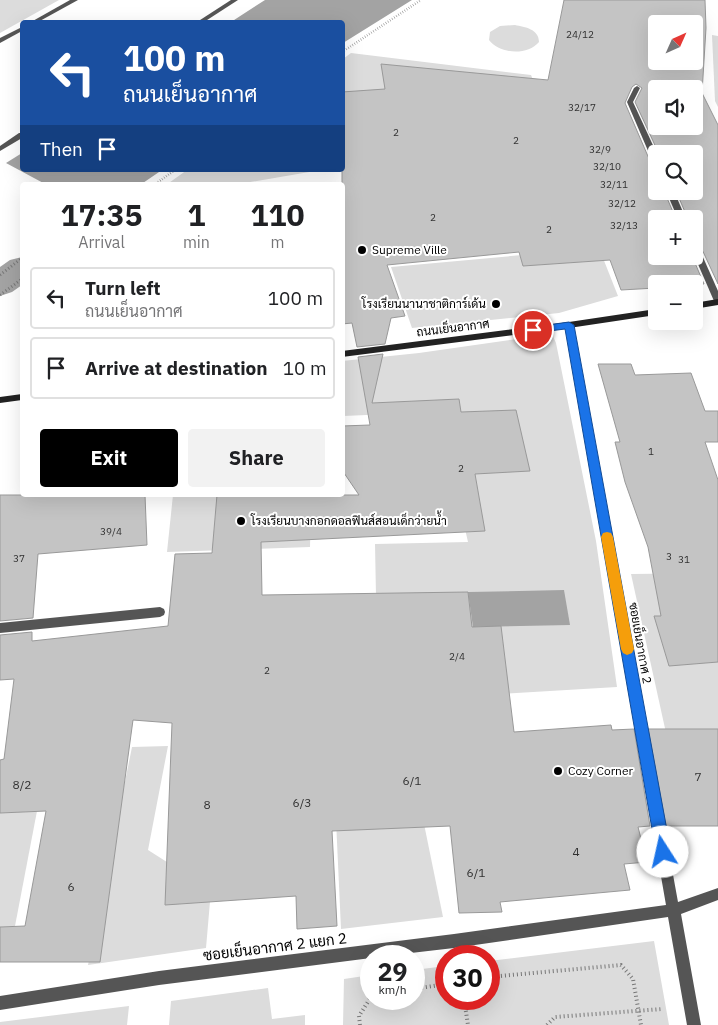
<!DOCTYPE html>
<meta charset="utf-8">
<style>
:root{--surface:#fff;--page:#f2f2f2;--text:#202124;--muted:#757577;--line:#e0e0e0;--accent:#000}
body{margin:0;font-family:"IBM Plex Sans",Sarabun,sans-serif;background:var(--page);color:var(--text);height:100vh;display:flex;flex-direction:column;font-size:19px;white-space:nowrap}
*{box-sizing:border-box;margin:0}
p{font-size:16px;color:var(--muted)}
.icon{flex:none;width:28px;height:28px;fill:none;stroke:currentColor;stroke-width:2;stroke-linecap:round;stroke-linejoin:round}
.map{position:relative;flex:1;overflow:hidden}
.details{position:absolute;left:20px;top:182px;width:325px;height:315px;display:flex;flex-direction:column;background:var(--surface);border-radius:5px;box-shadow:0 5px 20px #0002}
.details>*{flex:none}
.top-card{position:absolute;left:20px;top:20px;width:325px;height:152px;border-radius:5px;box-shadow:0 5px 20px #0002;background:#1a4fa0;color:#fff;overflow:hidden}
.needle{width:32px;rotate:45deg}
.controls{position:absolute;left:648px;top:15px;display:grid;gap:10px}
.controls a{display:grid;place-items:center;width:55px;height:55px;border-radius:5px;background:var(--surface);box-shadow:0 5px 20px #0002;font-size:25px}
.speed{position:absolute;left:360px;top:945px;display:flex;gap:10px;font-size:25px;font-weight:700;text-align:center}
.speed>*{display:grid;place-content:center;width:65px;height:65px;border-radius:50%;background:var(--surface);box-shadow:0 5px 20px #0002;line-height:1}
.speed small{font-size:12px;font-weight:400}
.speed .limit{border:8px solid #d22;background:#fff;color:#111}
.pin{position:absolute;display:grid;place-items:center;width:42px;height:42px;color:#fff;margin:-21px;border:2px solid #fff;border-radius:50%;box-shadow:0 1px 5px #0007}
.me{position:absolute;width:55px;margin:-28px;rotate:350deg;stroke-linejoin:round;filter:drop-shadow(0 0 4px #0008)}
.turn{display:flex;align-items:center;gap:18px;height:105px;padding:0 20px;font-size:22px}
.turn .icon{width:65px;height:65px;stroke-width:2.5}
.turn b{display:block;font-size:35px;line-height:42px}
.then{display:flex;align-items:center;height:48px;padding:0 20px;background:#0003;gap:10px;font-size:19px}
.eta{display:flex;justify-content:space-evenly;align-items:center;height:85px;text-align:center}
.eta b{font-size:30px;font-weight:700;line-height:35px}
.primary-button{display:flex;gap:10px;margin-top:auto;padding:10px 20px}
.primary-button a{flex:1;height:58px;border-radius:5px;background:var(--accent);color:#fff;font-size:20px;font-weight:700;line-height:58px;text-align:center}
.primary-button a+a{background:var(--page);color:var(--text)}
ul{padding:0;list-style:none}
li{display:flex;align-items:center;gap:15px;height:62px;margin:0 10px 8px;padding:0 10px;border:2px solid var(--line);border-radius:5px}
li div{flex:1}
li b{display:block;font-size:19px}
li em{font-style:normal}
.map>svg:first-child{display:block}
.green{fill:#dcdcdc}
.water{fill:#a3a3a3}
.lines{fill:none;stroke-linecap:round;stroke-linejoin:round}
.canal{fill:#a3a3a3;fill-rule:evenodd}
.building{fill:#c4c4c4;stroke:#999;fill-rule:evenodd}
.path-far2{stroke:#777;stroke-width:2.5;stroke-dasharray:0.5 2;stroke-linecap:butt}
.path-far1{stroke:#777;stroke-width:3;stroke-dasharray:1 2.5;stroke-linecap:butt}
.path{stroke:#777;stroke-width:4;stroke-dasharray:1 3;stroke-linecap:butt}
.lane{fill:#555;fill-rule:evenodd}
.street{fill:#555;fill-rule:evenodd}
.secondary{fill:#222;fill-rule:evenodd}
.route{fill:#1a73e8;stroke:#114b97}
.slow{fill:#f59e0b}
.poi-dot{fill:#000;stroke:#fff;stroke-width:2}
.labels{text-anchor:middle;stroke-width:4;stroke-linejoin:round;paint-order:stroke}
.number-label{font-size:10px;fill:#313131}
.poi-label{font-size:12px;fill:#000;stroke:#fff;text-anchor:start}
.street-label{font-size:12px;fill:#000;stroke:#fff}
.near-number-label{font-size:12px;fill:#313131}
.near-street-label{font-size:15px;fill:#000;stroke:#fff}
</style>
<div class="map">
<svg width="718" height="1025" viewBox="0 0 718 1025">
<rect width="100%" height="100%" fill="#fff"/>
<g class="green">
<path d="M0 0H59L0 33Z"/>
<path d="M515 25C525 27 539 29 539 42 527 56 500 54 489 40L490 32 500 26Z"/>
<path d="M712 35 718 36V107L715 101Z"/>
<path d="M351 53 531 75 544 107 343 97V59Z"/>
<path d="M187 170H321L233 185H166Z"/>
<path d="M599 248 618 296 559 313 412 328 391 267Z"/>
<path d="M552 334 556 343 596 541 617 687 378 701 375 544 468 542 438 412 343 416 342 361 419 353Z"/>
<path d="M173 495H311L310 547 167 552Z"/>
<path d="M718 573V739L668 742 631 574Z"/>
<path d="M168 746 148 850 211 890 206 948 88 965 132 747Z"/>
<path d="M37 811 15 926 0 927V813Z"/>
<path d="M423 819 443 917 341 929 336 820Z"/>
<path d="M654 941 669 1025H343L344 979 371 975V999H414V970L446 966V999H489V961Z"/>
<path d="M268 988 272 1019 305 1015V1025H169L171 1001Z"/>
<path d="M129 1006 127 1025H0V1022Z"/>
</g>
<g class="water">
<path d="M265 0H412L343 43 342 22H231Z"/>
<path d="M22 153V170H162L140 185H47L6 163Z"/>
<path d="M564 590 570 625 473 627 468 592Z"/>
</g>
<g class="lines">
<path class="canal" d="M22 257V285L12 292 0 296V267L10 260Z"/>
</g>
<g class="building">
<path d="M564 0H705L706 28 702 93 718 125V284L700 245 694 242V219H688L676 191H694V154H659L635 102 642 88 636 84 632 87 625 103 650 161 656 164V191H664L676 219H656V256H692L704 284H656V288L621 290 610 260 523 266 519 252 387 265 405 316 391 318 385 344 357 347 352 323 342 324V92L385 89 381 64 548 80ZM656 24H694V61H656ZM656 89H694V126H656Z"/>
<path d="M383 354 372 403 459 399 461 412 516 410 530 471 475 474 485 531 261 542 262 595 468 592 472 627 501 626 514 732 611 725 612 730 634 729 650 826 638 827 647 862 624 864 630 890 500 902 502 912 459 913 450 826 332 831 337 926 297 929 296 896 165 905 172 723 133 720 100 962H0V927L25 926 46 811 0 813V760L4 759 14 679 0 680V635L32 632V641L168 626 175 554 212 553 217 495H359L342 470V426L370 425 358 357Z"/>
<path d="M598 364H631L635 375 691 373 705 411H718V442H705L718 480V662L669 666 654 616H661L648 547 625 482 615 442H620Z"/>
<path d="M0 495H145L147 545 38 554 33 618 0 621Z"/>
<path d="M648 729H718V826H666Z"/>
</g>
<g class="lines">
<g class="path-far2">
<path d="M342 52 421 0"/>
<path d="M154 185 175 170"/>
</g>
<g class="path-far1">
<path d="M0 275 22 258"/>
<path d="M0 295 22 279"/>
</g>
<g class="path">
<path d="M489 977 621 965 633 979 641 1025"/>
<path d="M369 980 370 997"/>
<path d="M414 989 446 984"/>
<path d="M464 999 468 1025"/>
<path d="M360 1025 359 1016 371 997"/>
<path d="M547 1025 555 1017 662 1009"/>
</g>
<g class="lane">
<path d="M70 0H78L38 22H31Z"/>
<path d="M231 0H238L204 22H197Z"/>
<path d="M22 27V31L0 43V38Z"/>
<path d="M19 133H22V138L0 151V146Z"/>
</g>
<g class="street">
<path d="M637 86 640 88 633 102 657 154 656 162 652 160 627 102 634 88Z"/>
<path d="M666 191H674L686 219H678Z"/>
<path d="M694 244 698 246 718 291V304L714 301 694 255Z"/>
<path d="M569 322 573 325 678 902 718 888V900L681 914 701 1025H687L668 917 454 948 385 956H371V958L159 985 0 1010V996L159 971 454 934 666 905 565 325Z"/>
<path d="M160 607 164 609 165 612 164 615 160 617 0 633V623Z"/>
</g>
<g class="secondary">
<path d="M718 299V305L694 309V303Z"/>
<path d="M656 309V315L569 328 342 357V351L569 322Z"/>
<path d="M22 394V400L0 403V397Z"/>
</g>
</g>
<path class="route" d="M569 322 574 325 671 852 668 857 663 859 658 857 656 852 565 329 533 333 528 330 533 327Z"/>
<path class="slow" d="M607 532 611 533 613 537 634 649 632 653 627 655 623 653 621 649 601 537 603 533Z"/>
<g class="poi-dot">
<circle cx="362" cy="250" r="5"/>
<circle cx="496" cy="304" r="5"/>
<circle cx="241" cy="521" r="5"/>
<circle cx="558" cy="771" r="5"/>
</g>
<g class="labels">
<g class="number-label">
<text x="580" y="38">24/12</text>
<text x="582" y="111">32/17</text>
<text x="396" y="136">2</text>
<text x="516" y="144">2</text>
<text x="600" y="153">32/9</text>
<text x="607" y="170">32/10</text>
<text x="614" y="188">32/11</text>
<text x="622" y="207">32/12</text>
<text x="433" y="221">2</text>
<text x="624" y="229">32/13</text>
<text x="549" y="233">2</text>
<text x="651" y="455">1</text>
<text x="461" y="472">2</text>
<text x="111" y="535">39/4</text>
<text x="669" y="560">3</text>
<text x="19" y="562">37</text>
<text x="684" y="563">31</text>
<text x="457" y="660">2/4</text>
<text x="267" y="674">2</text>
</g>
<g class="poi-label">
<text x="372" y="254">Supreme Ville</text>
<text x="486" y="308" text-anchor="end">โรงเรียนนานาชาติการ์เด้น</text>
<text x="251" y="525">โรงเรียนบางกอกดอลฟินส์สอนเด็กว่ายน้ำ</text>
<text x="568" y="775">Cozy Corner</text>
</g>
<g class="street-label">
<text transform="translate(453 328) rotate(-7)" y="4">ถนนเย็นอากาศ</text>
<text transform="translate(640 643) rotate(80)" y="4">ซอยเย็นอากาศ 2</text>
</g>
<g class="near-number-label">
<text x="698" y="781">7</text>
<text x="412" y="785">6/1</text>
<text x="22" y="789">8/2</text>
<text x="302" y="807">6/3</text>
<text x="207" y="809">8</text>
<text x="576" y="856">4</text>
<text x="476" y="877">6/1</text>
<text x="71" y="891">6</text>
</g>
<g class="near-street-label">
<text transform="translate(275 947) rotate(-7)" y="5">ซอยเย็นอากาศ 2 แยก 2</text>
</g>
</g>
</svg>
<div class="controls">
<a><svg class="needle" viewBox="-14 -14 28 28"><path d="M0-13l5 13h-10z" fill="#e53935"/><path d="M0 13l5-13h-10z" fill="#757577"/></svg></a>
<a><svg class="icon" aria-label="sound" viewBox="0 0 24 24"><path d="M4 9h4l5-4v14l-5-4H4zM17 9q2 3 0 6"/></svg></a>
<a><svg class="icon" aria-label="search" viewBox="0 0 24 24"><circle cx="10" cy="10" r="6"/><path d="M15 15l6 6"/></svg></a>
<a>+</a>
<a>−</a>
</div>
<div class="speed"><div>29<small>km/h</small></div><div class="limit">30</div></div>
<div class="pin" style="left:533px;top:330px;background:#d93025"><svg class="icon" aria-label="arrive" viewBox="0 0 24 24"><path d="M6 21V4h12l-3 4 3 4H6"/></svg></div>
<svg class="me" style="left:663px;top:852px" viewBox="-20 -20 40 40"><circle r="19" fill="#fff"/><path d="M0-13L10 11 0 6-10 11z" fill="#1a73e8"/></svg>
<div class="top-card">
<div class="turn"><svg class="icon" aria-label="left" viewBox="0 0 24 24"><path d="M17 20v-9H6M10 6l-5 5 5 5"/></svg><div><b>100 m</b>ถนนเย็นอากาศ</div></div>
<div class="then">Then<svg class="icon" aria-label="arrive" viewBox="0 0 24 24"><path d="M6 21V4h12l-3 4 3 4H6"/></svg></div>
</div>
<section class="details">
<div class="eta">
<div><b>17:35</b><p>Arrival</p></div>
<div><b>1</b><p>min</p></div>
<div><b>110</b><p>m</p></div>
</div>
<ul>
<li><svg class="icon" aria-label="left" viewBox="0 0 24 24"><path d="M17 20v-9H6M10 6l-5 5 5 5"/></svg><div><b>Turn left</b><p>ถนนเย็นอากาศ</p></div><em>100 m</em></li>
<li><svg class="icon" aria-label="arrive" viewBox="0 0 24 24"><path d="M6 21V4h12l-3 4 3 4H6"/></svg><div><b>Arrive at destination</b></div><em>10 m</em></li>
</ul>
<div class="primary-button"><a>Exit</a><a>Share</a></div>
</section>
</div>
